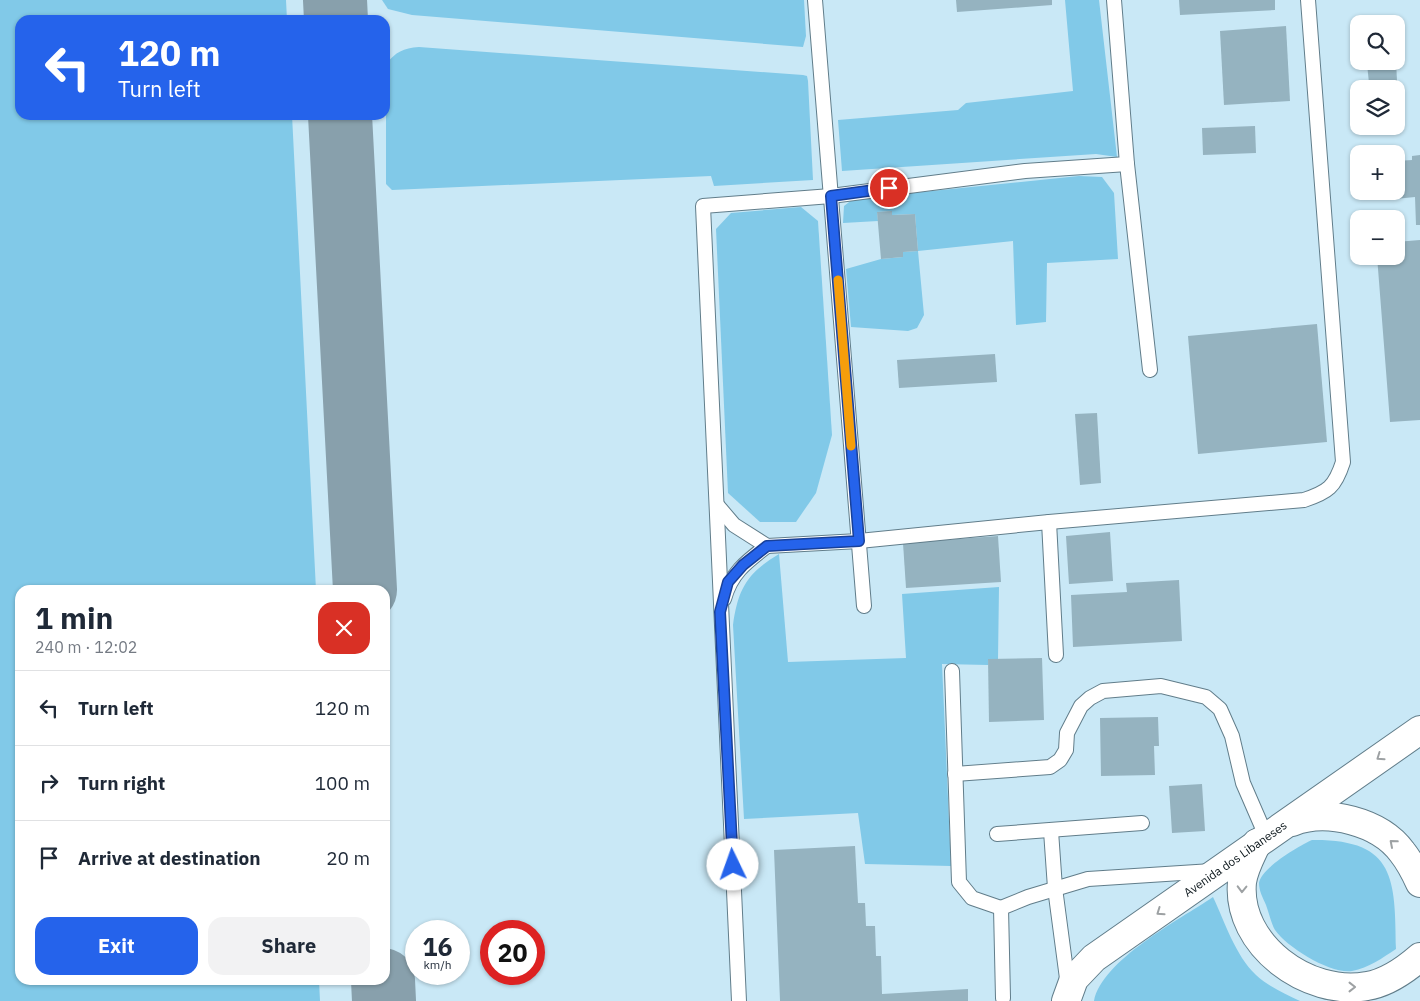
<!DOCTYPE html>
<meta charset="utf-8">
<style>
:root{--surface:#fff;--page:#f2f2f3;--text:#1f2937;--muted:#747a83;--line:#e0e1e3;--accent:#2563eb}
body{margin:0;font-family:"IBM Plex Sans",sans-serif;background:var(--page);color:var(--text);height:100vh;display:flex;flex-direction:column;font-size:19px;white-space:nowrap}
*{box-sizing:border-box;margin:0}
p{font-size:16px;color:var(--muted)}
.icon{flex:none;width:28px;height:28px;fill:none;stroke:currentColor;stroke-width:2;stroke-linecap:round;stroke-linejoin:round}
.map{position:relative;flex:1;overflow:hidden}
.details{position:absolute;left:15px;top:585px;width:375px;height:400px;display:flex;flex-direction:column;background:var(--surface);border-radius:15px;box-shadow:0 1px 4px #0004}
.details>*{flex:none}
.hud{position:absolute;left:15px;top:15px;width:375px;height:105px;border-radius:15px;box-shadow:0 1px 4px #0004;background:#2563eb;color:#fff;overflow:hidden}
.controls{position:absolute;left:1350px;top:15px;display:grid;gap:10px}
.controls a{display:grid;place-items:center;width:55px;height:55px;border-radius:10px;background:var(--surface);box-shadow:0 1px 4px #0004;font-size:25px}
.speed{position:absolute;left:405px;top:920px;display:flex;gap:10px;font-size:25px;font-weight:700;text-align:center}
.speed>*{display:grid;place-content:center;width:65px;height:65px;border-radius:50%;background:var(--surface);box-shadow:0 1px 4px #0004;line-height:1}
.speed small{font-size:12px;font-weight:400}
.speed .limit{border:8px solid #d22;background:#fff;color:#111}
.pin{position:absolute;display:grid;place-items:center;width:42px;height:42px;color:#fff;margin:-21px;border:2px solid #fff;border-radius:50%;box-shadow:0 1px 5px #0007}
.me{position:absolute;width:55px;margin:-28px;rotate:357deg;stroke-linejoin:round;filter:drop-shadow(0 0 4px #0008)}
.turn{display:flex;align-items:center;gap:18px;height:105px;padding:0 20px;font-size:22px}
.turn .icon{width:65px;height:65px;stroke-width:2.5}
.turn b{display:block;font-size:35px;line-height:42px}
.round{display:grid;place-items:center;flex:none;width:52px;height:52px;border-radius:15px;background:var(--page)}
.headline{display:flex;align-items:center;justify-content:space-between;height:85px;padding:0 20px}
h1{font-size:30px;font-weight:700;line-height:38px}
.action{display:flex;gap:10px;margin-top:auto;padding:10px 20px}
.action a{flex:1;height:58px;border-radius:15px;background:var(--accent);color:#fff;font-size:20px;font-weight:700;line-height:58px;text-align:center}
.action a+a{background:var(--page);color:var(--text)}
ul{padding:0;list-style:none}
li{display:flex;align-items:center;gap:15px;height:75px;padding:0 20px;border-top:1px solid var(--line)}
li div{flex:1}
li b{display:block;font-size:19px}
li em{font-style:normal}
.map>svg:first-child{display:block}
.green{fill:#81c9e8}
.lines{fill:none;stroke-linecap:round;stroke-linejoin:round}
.taxiway{stroke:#88a0ac;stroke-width:64}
.building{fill:#95b3c0}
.service-casing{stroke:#617d8a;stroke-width:16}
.secondary-casing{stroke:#617d8a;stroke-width:30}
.service{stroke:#fff;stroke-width:14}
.secondary{stroke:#fff;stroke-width:28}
.oneway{stroke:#9da1a3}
.route-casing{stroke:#184099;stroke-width:12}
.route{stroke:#2563eb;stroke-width:9}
.slow{stroke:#f59e0b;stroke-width:9}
.labels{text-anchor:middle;stroke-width:4;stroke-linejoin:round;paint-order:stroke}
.street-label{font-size:12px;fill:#091419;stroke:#fff}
</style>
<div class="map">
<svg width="1420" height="1001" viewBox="0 0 1420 1001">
<rect width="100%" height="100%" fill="#c9e8f6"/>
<g class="green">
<path d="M0 0H286L287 20H20V115H292L316 590H20V980H319L320 1001H0Z"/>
<path d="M382 0H804L806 36 803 47 412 15 388 9Z"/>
<path d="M1065 0H1099L1117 157 1096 154 842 171 838 120 958 110 966 103 1073 91Z"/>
<path d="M419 47 803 75 807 76 808 81 813 180 714 186 711 176 392 190 386 184V64C396 52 403 48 419 47Z"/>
<path d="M1079 176 1102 177 1114 193 1118 259 1047 263 1046 322 1016 325 1013 241 918 251 924 315 917 328 908 331 851 327 846 269 881 259 903 257V252L918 251 915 214 892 215 891 211 877 212 878 221 843 223 844 206 853 199Z"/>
<path d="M801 207 818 221 832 435 816 493 796 522H760L728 493 716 229 731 213Z"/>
<path d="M779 554 788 662 906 658 902 594 999 587 998 659H988V665L942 664 951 866 865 864 858 813 744 819 733 625C738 589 747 573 779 554Z"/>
<path d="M1312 840C1396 839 1395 879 1396 949 1382 958 1369 968 1352 971 1330 974 1288 948 1275 930 1271 923 1269 913 1266 905 1263 898 1259 891 1259 883 1261 868 1299 846 1312 840Z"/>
<path d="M1213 897C1225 922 1235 955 1256 975 1268 986 1285 994 1300 1001H1094C1102 960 1179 920 1213 897Z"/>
</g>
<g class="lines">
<g class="taxiway">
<path d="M335 0 336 20"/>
<path d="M340 115 365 590"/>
<path d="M383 980 384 1001"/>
</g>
</g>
<g class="building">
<path d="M956 0H1052V5L957 12Z"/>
<path d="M1179 0H1275V10L1180 15Z"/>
<path d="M1286 26 1290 101 1224 105 1220 31Z"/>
<path d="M1396 61 1397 81 1369 83 1367 64Z"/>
<path d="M1255 126 1256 153 1203 155 1202 128Z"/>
<path d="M1420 155V225H1416L1415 197 1395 199 1394 191H1396V161L1412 160V156Z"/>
<path d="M892 211V215L915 214 918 251 903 252V257L881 259 877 212Z"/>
<path d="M1420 240V420L1390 422 1377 256H1396V242Z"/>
<path d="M1317 324 1327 442 1198 454 1188 336Z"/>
<path d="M995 354 997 382 899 388 897 360Z"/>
<path d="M1097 413 1101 483 1080 485 1075 414Z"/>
<path d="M1110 532 1113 581 1069 584 1066 536Z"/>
<path d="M998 536 1001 582 906 588 903 543Z"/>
<path d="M1179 580 1182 641 1073 647 1071 595 1127 592 1126 583Z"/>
<path d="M1042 658 1044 720 989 722 988 659Z"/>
<path d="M1158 717 1159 746H1154L1155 775 1101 776 1100 718Z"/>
<path d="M1202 784 1205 831 1172 833 1169 786Z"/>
<path d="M855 846 858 903H865L866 926H875L876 956H881L882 994 968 989V1001H780L774 850Z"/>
</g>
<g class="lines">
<defs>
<g id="service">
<path d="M815 0 864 606"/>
<path d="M1114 0 1127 164 1150 370"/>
<path d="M717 505 734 525 767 546C746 562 731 573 724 599"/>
<path d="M1049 522 1056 655"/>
<path d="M767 546 859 541 1049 522 1304 500C1328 492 1335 487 1343 462L1308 0"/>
<path d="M952 671 959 882 972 898 1001 908"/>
<path d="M955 774 1050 767 1060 760 1066 750 1067 733 1081 706 1090 698 1103 691 1161 686 1206 697 1220 709 1232 736 1243 783 1266 836"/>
<path d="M1051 831 1055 888 1068 986"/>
<path d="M997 834 1142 823"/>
<path d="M1003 998 1001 908 1028 897 1088 879 1212 871"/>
<path d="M739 1001 703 206 831 196 1025 171 1127 164"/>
</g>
<g id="secondary">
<path d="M1292 822C1327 808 1380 822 1402 852 1410 862 1415 872 1420 883"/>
<path d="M1257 843C1251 856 1244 868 1242 882 1236 945 1308 997 1367 986 1386 983 1405 970 1420 957"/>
<path id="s1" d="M1066 1001 1074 979 1094 958 1420 730"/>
</g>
</defs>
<use href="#service" class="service-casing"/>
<use href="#secondary" class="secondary-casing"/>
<use href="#service" class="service"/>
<use href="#secondary" class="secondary"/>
</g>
<defs><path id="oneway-chevron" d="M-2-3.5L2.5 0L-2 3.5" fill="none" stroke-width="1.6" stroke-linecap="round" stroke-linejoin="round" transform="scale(1.25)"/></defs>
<g class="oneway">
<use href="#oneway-chevron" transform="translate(1380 757) rotate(145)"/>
<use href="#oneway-chevron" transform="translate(1393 843) rotate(-139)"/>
<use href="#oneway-chevron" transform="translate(1242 889) rotate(91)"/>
<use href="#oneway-chevron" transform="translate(1160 912) rotate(145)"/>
<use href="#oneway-chevron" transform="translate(1352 987)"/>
</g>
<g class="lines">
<defs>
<path id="route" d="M733 865 720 612 728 582 743 565 767 546 859 541 831 196 889 188"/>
</defs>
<use href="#route" class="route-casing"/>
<use href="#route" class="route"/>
<path class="slow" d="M838 280 851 446"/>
</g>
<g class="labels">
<g class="street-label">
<text dy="4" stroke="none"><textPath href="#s1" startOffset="225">Avenida dos Libaneses</textPath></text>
</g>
</g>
</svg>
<div class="controls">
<a><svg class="icon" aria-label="search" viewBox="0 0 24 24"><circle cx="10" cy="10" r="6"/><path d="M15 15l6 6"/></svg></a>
<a><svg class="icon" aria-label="layers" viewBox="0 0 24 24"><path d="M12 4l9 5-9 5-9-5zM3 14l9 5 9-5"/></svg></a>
<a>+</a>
<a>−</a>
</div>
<div class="speed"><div>16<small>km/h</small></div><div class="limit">20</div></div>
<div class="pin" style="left:889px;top:188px;background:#d93025"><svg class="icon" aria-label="arrive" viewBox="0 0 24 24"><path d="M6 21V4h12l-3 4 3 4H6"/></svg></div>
<svg class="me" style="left:733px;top:865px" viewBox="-20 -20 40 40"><circle r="19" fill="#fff"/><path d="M0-13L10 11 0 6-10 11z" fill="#2563eb"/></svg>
<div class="hud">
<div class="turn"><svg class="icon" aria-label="left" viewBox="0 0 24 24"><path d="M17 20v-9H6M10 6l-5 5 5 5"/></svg><div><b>120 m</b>Turn left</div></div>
</div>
<section class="details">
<div class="headline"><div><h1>1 min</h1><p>240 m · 12:02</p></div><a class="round" style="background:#d93025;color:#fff"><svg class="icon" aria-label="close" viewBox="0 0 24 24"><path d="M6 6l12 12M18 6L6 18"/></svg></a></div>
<ul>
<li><svg class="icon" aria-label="left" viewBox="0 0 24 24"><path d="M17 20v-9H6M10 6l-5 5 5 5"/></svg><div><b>Turn left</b></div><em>120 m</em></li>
<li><svg class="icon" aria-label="right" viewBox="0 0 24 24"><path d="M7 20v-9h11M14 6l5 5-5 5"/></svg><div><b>Turn right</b></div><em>100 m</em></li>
<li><svg class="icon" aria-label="arrive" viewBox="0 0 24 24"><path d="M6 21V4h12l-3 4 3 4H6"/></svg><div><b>Arrive at destination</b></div><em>20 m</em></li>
</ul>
<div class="action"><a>Exit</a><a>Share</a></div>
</section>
</div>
